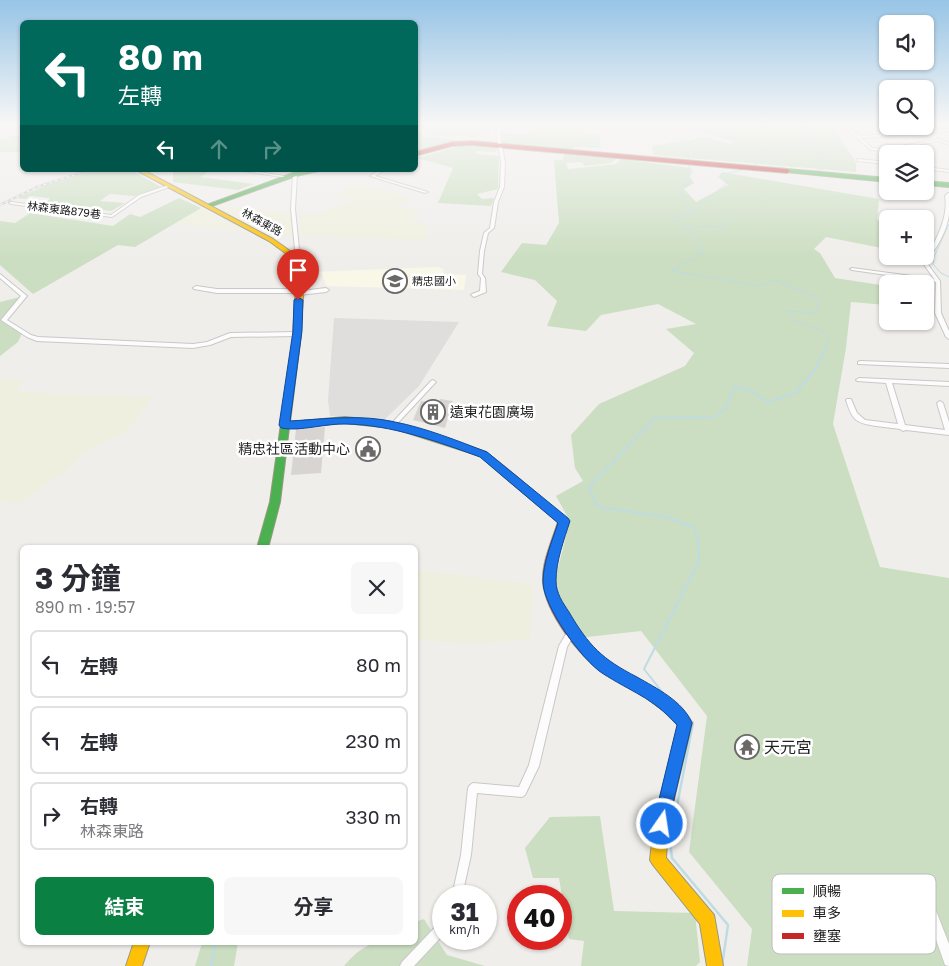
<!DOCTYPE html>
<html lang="zh-TW">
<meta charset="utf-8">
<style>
:root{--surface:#fff;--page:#f7f7f7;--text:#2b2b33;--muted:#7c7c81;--line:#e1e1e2;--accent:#0b8043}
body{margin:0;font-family:"Golos Text","Noto Sans TC",sans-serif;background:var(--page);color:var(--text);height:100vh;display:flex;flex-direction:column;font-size:19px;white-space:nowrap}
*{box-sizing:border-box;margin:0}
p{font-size:16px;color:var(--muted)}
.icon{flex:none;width:28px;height:28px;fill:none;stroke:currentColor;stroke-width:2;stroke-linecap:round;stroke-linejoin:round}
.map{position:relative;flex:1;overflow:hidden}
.panel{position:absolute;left:20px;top:545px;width:398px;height:400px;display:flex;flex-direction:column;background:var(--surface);border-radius:8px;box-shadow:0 1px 4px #0004}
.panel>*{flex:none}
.top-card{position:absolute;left:20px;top:20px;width:398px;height:152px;border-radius:8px;box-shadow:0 1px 4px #0004;background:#00695c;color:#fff;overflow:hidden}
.buttons{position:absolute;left:879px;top:15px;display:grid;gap:10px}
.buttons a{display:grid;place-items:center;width:55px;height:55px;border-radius:8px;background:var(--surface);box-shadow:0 1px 4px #0004;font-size:25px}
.speed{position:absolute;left:432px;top:885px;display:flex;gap:10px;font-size:25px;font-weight:700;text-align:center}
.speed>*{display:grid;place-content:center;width:65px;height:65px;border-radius:50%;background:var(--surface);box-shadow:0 1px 4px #0004;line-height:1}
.speed small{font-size:12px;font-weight:400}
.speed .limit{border:8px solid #d22;background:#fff;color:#111}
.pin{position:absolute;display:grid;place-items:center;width:42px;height:42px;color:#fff;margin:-51px -21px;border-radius:50% 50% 50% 0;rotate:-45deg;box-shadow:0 0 5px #0007}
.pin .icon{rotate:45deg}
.me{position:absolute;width:55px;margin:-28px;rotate:13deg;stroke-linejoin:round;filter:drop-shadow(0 0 4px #0008)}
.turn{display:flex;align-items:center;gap:18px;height:105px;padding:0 15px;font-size:22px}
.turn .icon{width:65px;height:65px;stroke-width:2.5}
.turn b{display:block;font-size:35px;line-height:42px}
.lanes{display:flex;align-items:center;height:48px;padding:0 15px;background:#0003;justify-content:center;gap:25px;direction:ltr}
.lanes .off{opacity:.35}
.round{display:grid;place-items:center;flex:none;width:52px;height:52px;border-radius:8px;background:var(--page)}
.headline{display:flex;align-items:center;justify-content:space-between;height:85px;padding:0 15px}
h1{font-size:30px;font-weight:700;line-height:38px}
.primary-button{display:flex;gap:10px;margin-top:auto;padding:10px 15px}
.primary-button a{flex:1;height:58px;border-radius:8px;background:var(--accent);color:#fff;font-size:20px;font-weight:700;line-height:58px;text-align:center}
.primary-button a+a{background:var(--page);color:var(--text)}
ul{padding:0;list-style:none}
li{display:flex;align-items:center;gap:15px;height:68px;margin:0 10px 8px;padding:0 5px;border:2px solid var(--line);border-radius:8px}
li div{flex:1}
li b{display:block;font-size:19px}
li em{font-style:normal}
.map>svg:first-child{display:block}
.residential{fill:#dfdedc}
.education{fill:#f8f7e8}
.farmland{fill:#efefdf}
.forest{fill:#cbdec1}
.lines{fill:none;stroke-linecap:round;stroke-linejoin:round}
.stream-far2{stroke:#bfdbe3;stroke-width:1}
.stream-far1{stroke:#bfdbe3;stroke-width:2}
.stream{stroke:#bfdbe3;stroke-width:2.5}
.building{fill:#d7d4d2}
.street-casing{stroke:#c9c8c7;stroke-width:2}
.fast-casing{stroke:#999a82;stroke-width:2}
.slow-casing{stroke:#999a82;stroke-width:2}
.jam-casing{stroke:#999a82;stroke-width:2}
.street{fill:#fdfcfc;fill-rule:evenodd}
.fast{fill:#4caf50;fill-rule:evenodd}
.slow{fill:#ffc107;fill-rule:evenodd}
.jam{fill:#c62828;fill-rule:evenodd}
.rail-casing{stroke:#ccc;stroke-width:2.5}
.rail{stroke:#fff;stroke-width:1;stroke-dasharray:3;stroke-linecap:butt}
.route{fill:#1a73e8;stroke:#114b97}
.labels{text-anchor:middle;stroke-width:5;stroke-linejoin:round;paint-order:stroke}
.far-street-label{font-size:11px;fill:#222;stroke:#fff}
.far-poi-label{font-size:11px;fill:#222;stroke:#fff;text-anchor:start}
.poi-label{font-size:14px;fill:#222;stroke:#fff;text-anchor:start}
.near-poi-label{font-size:16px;fill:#222;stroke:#fff;text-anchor:start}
.key{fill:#fff;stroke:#bdbdbd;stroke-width:1}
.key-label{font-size:14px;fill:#222}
</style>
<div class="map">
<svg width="949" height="966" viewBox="0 0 949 966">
<rect width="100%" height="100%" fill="#f0eeeb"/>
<path class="residential" d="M334 318 459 322 419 386 385 419 330 416 328 400Z"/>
<path class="education" d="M438 267 443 269 444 274 466 275 464 290 326 286 322 274 308 275V272Z"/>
<g class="farmland">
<path d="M359 183 410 198 401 207 419 208 411 222 428 224 426 240 301 236 299 214H313L351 202 335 194Z"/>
<path d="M220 206 292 213V235L272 234 217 207Z"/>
<path d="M201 208 243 232 176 224Z"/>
<path d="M0 379 23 380 16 392 153 397 126 432 88 450 66 471 18 504 0 502Z"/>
<path d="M415 570 533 584 530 639 470 644 415 639Z"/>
</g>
<g class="forest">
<path d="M415 124H503L495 133 484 132 473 138 458 135H433Z"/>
<path d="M507 124H611L613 125 586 128V134H599L601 148 574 147 573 149 500 143 501 133 526 134 527 131 539 129H502Z"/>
<path d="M693 124H831L856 162V172L653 155 652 146 705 137 731 144 735 142 697 131Z"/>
<path d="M415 130 425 137 456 140V142L415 152Z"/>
<path d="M22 134V152H0V139Z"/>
<path d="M473 144 497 147 496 152 477 151 476 154 499 156 498 189 477 194 482 199 494 198 491 206 438 203 453 168 417 158 456 147Z"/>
<path d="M564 153 617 158 611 163 585 166 581 162 566 163 568 169 616 164 621 159 691 168 690 177 694 183 684 189 696 202 728 185 718 177 722 172 879 199 877 220 887 221V249L826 237 814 249 820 253 835 278 887 286V305L851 302 846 348 833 424 880 567 949 578V966H747L752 929 689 852 707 716 641 631 578 638 552 591 570 521 556 496 583 481 575 468 571 435 599 404 685 366 694 353 666 329 696 324 658 304 601 315 586 331 547 326 557 301 535 280 501 272 522 243 546 245 559 223 554 160H563Z"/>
<path d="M96 170H131L161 187 135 196 110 194 100 201 125 203 111 211 46 203 50 198 30 196 26 199 17 198 47 185Z"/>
<path d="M173 170H210L201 177 254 184 238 190 173 182Z"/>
<path d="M179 198 201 208 135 247 118 245 33 294 0 265V221L15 223 30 213 113 226 130 214 140 217Z"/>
<path d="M24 296 5 320 23 331 18 342 0 356V302Z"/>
<path d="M600 816 614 911 695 913 700 962 696 966H581L584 941 569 939 559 878H533L525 848 550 817Z"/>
<path d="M424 919 447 955 485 966H344C370 936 379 943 415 942V922Z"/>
<path d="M202 943H238L234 966H195Z"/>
</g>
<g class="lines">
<g class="stream-far2">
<path d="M659 124 686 131 691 136 679 139 687 144 689 166 693 172 687 178 690 184 679 188 691 213"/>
<path d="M778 124 780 130 787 131 795 126 814 130 802 135 812 143 800 148 832 162 835 166 811 172"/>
<path d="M789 169 779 167 772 159H768L742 170 720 175 728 182 691 213 674 218 673 222 692 233 703 252 671 271 759 286 774 280 815 296 819 310 814 313 787 311 794 321 823 331 829 340 825 348"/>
<path d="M949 224 934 257 933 264 941 273 949 277"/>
<path d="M686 226 724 227 733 216"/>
</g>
<path class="stream-far1" d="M663 693 644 669 699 561 698 538 694 528 668 517 604 508 596 505 589 487 655 418 715 417 726 408 734 387 750 390 767 402 795 393 815 370 826 347"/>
<g class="stream">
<path d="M691 721 693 723 670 842 672 858 728 925 722 966"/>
<path d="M211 966 216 942"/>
</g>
</g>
<g class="building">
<path d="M440 399 453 401 445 428 413 420 421 401 439 403Z"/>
<path d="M325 427 321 473 291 475 296 429Z"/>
<path d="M364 441H375L373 454H362Z"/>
</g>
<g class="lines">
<defs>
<g id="street">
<path d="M503 124H507L500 133 505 163 504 187 498 202 494 228 488 233 484 251 482 274 485 278 486 292 474 297 471 295 472 294 480 291 481 278 478 274 480 251 484 233 490 228 494 202 500 187 501 163 496 133Z"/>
<path d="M843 124H871L870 125 847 126 859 136 949 129V131L861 138 872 148 883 149 936 140 937 138 949 143V145L939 141 883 151 871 150 843 126Z"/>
<path d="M857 159 888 162V164L858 161H857Z"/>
<path d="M925 167 949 170V172L925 169Z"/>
<path d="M237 170H247L290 177 288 178Z"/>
<path d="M380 170H385L375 176 428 192 425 193 370 176Z"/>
<path d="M295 173 297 174 295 209 300 259 298 260 296 259 291 209 293 174Z"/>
<path d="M169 185 172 186 141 197 112 217 11 204 9 203 11 202 111 215 139 195Z"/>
<path d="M948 193H949C949 200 949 206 949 213 948 230 937 247 927 261L929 266 940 281 941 313 949 331V339L946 337 935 313 936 282 852 270 850 269 852 268 934 279 925 266 923 261C935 243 949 218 945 196Z"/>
<path d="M0 274 27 296 7 320 31 335 38 337 193 344 207 342 230 333 297 332 300 334 297 336 231 337 210 345 193 348 37 341 27 337 1 320 21 296 0 278Z"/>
<path d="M196 286 217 289H299L301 291 326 288 329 290 326 292 299 295 297 294V293H217L194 289 193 288Z"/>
<path d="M860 361 949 364V368L858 364V362Z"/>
<path d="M859 378 949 382V386L892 383 905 425 945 430 937 403 940 401 943 403 949 422V435L906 430 903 431 900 429C892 428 884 427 876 426 856 423 852 420 846 400L847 399H851L857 413 865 420 898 424 886 383 857 381 856 380Z"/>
<path d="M433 380 436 382 435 383 395 426H391L390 425 391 424 431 381Z"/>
<path d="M572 627 575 629 576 631 567 647 539 766 525 795 522 797 477 793 471 855 462 896H452L461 855 468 788 470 785 473 783 519 787 529 765 559 646 569 629Z"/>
<path d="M874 876 933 903 949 944V966L945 965 933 931 925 911 870 885 869 881 870 877Z"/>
<path d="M444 921V934L414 966H400L402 962 440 922Z"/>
</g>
<g id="fast">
<path d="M787 169 888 178V182L785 172V170Z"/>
<path d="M309 170H323L296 176 209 207 204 206 293 173Z"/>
<path d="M925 181 949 183V187L925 185Z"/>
<path d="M294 332H300L301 334 290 422 345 417 393 422 486 452 517 477 518 479 517 481H509L480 456 392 428 345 423 289 428 280 502 268 548H257L270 502Z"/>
</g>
<g id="slow">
<path d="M136 170H143L273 239 300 258 305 271 300 336H294L293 334 297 271 295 260 269 241Z"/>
<path d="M669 701C678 704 688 715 692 723L668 824 666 858 714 915 723 966H707L700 924 653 865 650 860 654 824 678 725 664 711 662 707 664 703Z"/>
<path d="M134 942H150L142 966H126Z"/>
</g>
<g id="jam">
<path d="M472 141 787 169 790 171 787 173 472 145 452 146 415 156V152L452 142Z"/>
<path d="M513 476 517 477 569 521C563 540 554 560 555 580 556 610 588 647 611 664 628 676 649 684 667 697L674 703 676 707 674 711 669 713C660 710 652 701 644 696 631 687 617 681 604 673 578 655 546 613 543 582 542 562 552 541 558 522L509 481 508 479Z"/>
</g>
</defs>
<use href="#street" class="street-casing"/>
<use href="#fast" class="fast-casing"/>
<use href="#slow" class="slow-casing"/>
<use href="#jam" class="jam-casing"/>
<use href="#street" class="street"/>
<use href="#fast" class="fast"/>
<use href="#slow" class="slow"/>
<use href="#jam" class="jam"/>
<defs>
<path id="rail" d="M0 205 37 187 90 170"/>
</defs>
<use href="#rail" class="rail-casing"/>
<use href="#rail" class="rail"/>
</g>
<linearGradient id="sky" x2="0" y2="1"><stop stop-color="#97c4e6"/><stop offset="0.48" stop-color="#f8f7f6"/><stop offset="1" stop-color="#f8f7f6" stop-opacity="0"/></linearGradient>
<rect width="949" height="259" fill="url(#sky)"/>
<path class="route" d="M298 297 303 300 302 331 290 421C325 419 361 414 395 422 426 428 458 441 487 452L568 518 570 521C564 540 556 561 556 581 556 593 563 603 569 612 589 646 602 659 637 677 656 688 683 701 692 723L667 829 662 832 656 829 653 824 677 725C652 697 631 692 602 673 582 660 543 606 543 582 543 563 552 541 558 523L480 457C436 441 392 425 346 424 327 423 299 432 281 428L279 425 293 331 294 300Z"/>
<defs>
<symbol id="school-ring" viewBox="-11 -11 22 22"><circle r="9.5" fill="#fff" stroke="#6a6968" stroke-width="1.5"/><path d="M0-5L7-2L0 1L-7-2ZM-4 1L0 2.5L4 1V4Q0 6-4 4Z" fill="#6a6968"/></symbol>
<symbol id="building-ring" viewBox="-11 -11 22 22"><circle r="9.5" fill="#fff" stroke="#6a6968" stroke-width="1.5"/><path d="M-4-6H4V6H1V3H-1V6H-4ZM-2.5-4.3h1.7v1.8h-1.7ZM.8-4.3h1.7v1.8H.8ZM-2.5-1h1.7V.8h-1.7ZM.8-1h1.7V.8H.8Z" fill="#6a6968"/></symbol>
<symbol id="civic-ring" viewBox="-11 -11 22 22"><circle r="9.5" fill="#fff" stroke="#6a6968" stroke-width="1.5"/><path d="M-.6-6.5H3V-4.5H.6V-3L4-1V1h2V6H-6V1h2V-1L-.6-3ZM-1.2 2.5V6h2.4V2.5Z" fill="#6a6968"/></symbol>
<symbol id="temple-ring" viewBox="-11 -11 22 22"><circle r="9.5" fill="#fff" stroke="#6a6968" stroke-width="1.5"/><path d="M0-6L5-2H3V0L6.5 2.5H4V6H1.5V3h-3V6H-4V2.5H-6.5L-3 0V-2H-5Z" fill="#6a6968"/></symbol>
</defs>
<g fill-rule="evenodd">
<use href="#school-ring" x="381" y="267" width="28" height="28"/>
<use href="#building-ring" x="419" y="398" width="28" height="28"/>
<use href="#civic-ring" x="354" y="435" width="28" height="28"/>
<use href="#temple-ring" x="733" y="733" width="28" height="28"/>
</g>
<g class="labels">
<g class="far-street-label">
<text transform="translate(64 210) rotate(7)" y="4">林森東路879巷</text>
<text transform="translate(262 222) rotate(29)" y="4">林森東路</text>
</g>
<g class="far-poi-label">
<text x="412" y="285">精忠國小</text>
</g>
<g class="poi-label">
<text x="450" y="417">遠東花園廣場</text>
<text x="350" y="454" text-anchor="end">精忠社區活動中心</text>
</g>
<g class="near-poi-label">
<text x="764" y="753">天元宮</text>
</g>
</g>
<rect x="772" y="874" width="164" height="80" rx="8" class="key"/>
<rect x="782" y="888" width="22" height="6" fill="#4caf50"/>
<rect x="782" y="910" width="22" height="7" fill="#ffc107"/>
<rect x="782" y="933" width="22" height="6" fill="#c62828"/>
<g class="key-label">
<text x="813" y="896">順暢</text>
<text x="813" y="918">車多</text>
<text x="813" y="941">壅塞</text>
</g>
</svg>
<div class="buttons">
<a><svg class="icon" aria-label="sound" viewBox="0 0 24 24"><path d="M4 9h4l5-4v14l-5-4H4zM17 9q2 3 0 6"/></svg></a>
<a><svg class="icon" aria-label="search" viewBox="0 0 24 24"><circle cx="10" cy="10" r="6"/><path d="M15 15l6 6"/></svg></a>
<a><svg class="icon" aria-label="layers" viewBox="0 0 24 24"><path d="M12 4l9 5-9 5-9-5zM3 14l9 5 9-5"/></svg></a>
<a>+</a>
<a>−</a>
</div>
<div class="speed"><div>31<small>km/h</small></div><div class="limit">40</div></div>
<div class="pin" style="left:298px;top:300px;background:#d93025"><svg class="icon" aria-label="arrive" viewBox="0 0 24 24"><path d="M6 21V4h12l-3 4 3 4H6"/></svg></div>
<svg class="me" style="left:662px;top:824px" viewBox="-20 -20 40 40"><circle r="17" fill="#1a73e8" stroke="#fff" stroke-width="3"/><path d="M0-11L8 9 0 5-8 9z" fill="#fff"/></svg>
<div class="top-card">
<div class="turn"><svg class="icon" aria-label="left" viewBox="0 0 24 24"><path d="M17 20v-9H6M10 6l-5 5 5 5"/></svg><div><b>80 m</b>左轉</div></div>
<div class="lanes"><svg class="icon" aria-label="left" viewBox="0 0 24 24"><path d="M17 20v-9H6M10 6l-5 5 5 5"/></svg><svg class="icon off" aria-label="ahead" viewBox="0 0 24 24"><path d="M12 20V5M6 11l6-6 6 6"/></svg><svg class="icon off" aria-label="right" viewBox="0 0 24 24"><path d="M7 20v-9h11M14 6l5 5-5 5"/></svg></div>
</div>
<section class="panel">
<div class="headline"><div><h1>3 分鐘</h1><p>890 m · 19:57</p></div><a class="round"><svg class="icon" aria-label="close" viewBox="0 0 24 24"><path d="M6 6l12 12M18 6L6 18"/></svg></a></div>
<ul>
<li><svg class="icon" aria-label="left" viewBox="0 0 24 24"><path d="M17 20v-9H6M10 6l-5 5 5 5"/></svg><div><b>左轉</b></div><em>80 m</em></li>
<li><svg class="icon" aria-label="left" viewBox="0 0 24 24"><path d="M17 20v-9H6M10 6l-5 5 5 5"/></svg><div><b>左轉</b></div><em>230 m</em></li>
<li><svg class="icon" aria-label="right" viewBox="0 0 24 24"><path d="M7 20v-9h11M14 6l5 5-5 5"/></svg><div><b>右轉</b><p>林森東路</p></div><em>330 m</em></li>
</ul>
<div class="primary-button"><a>結束</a><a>分享</a></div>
</section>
</div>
